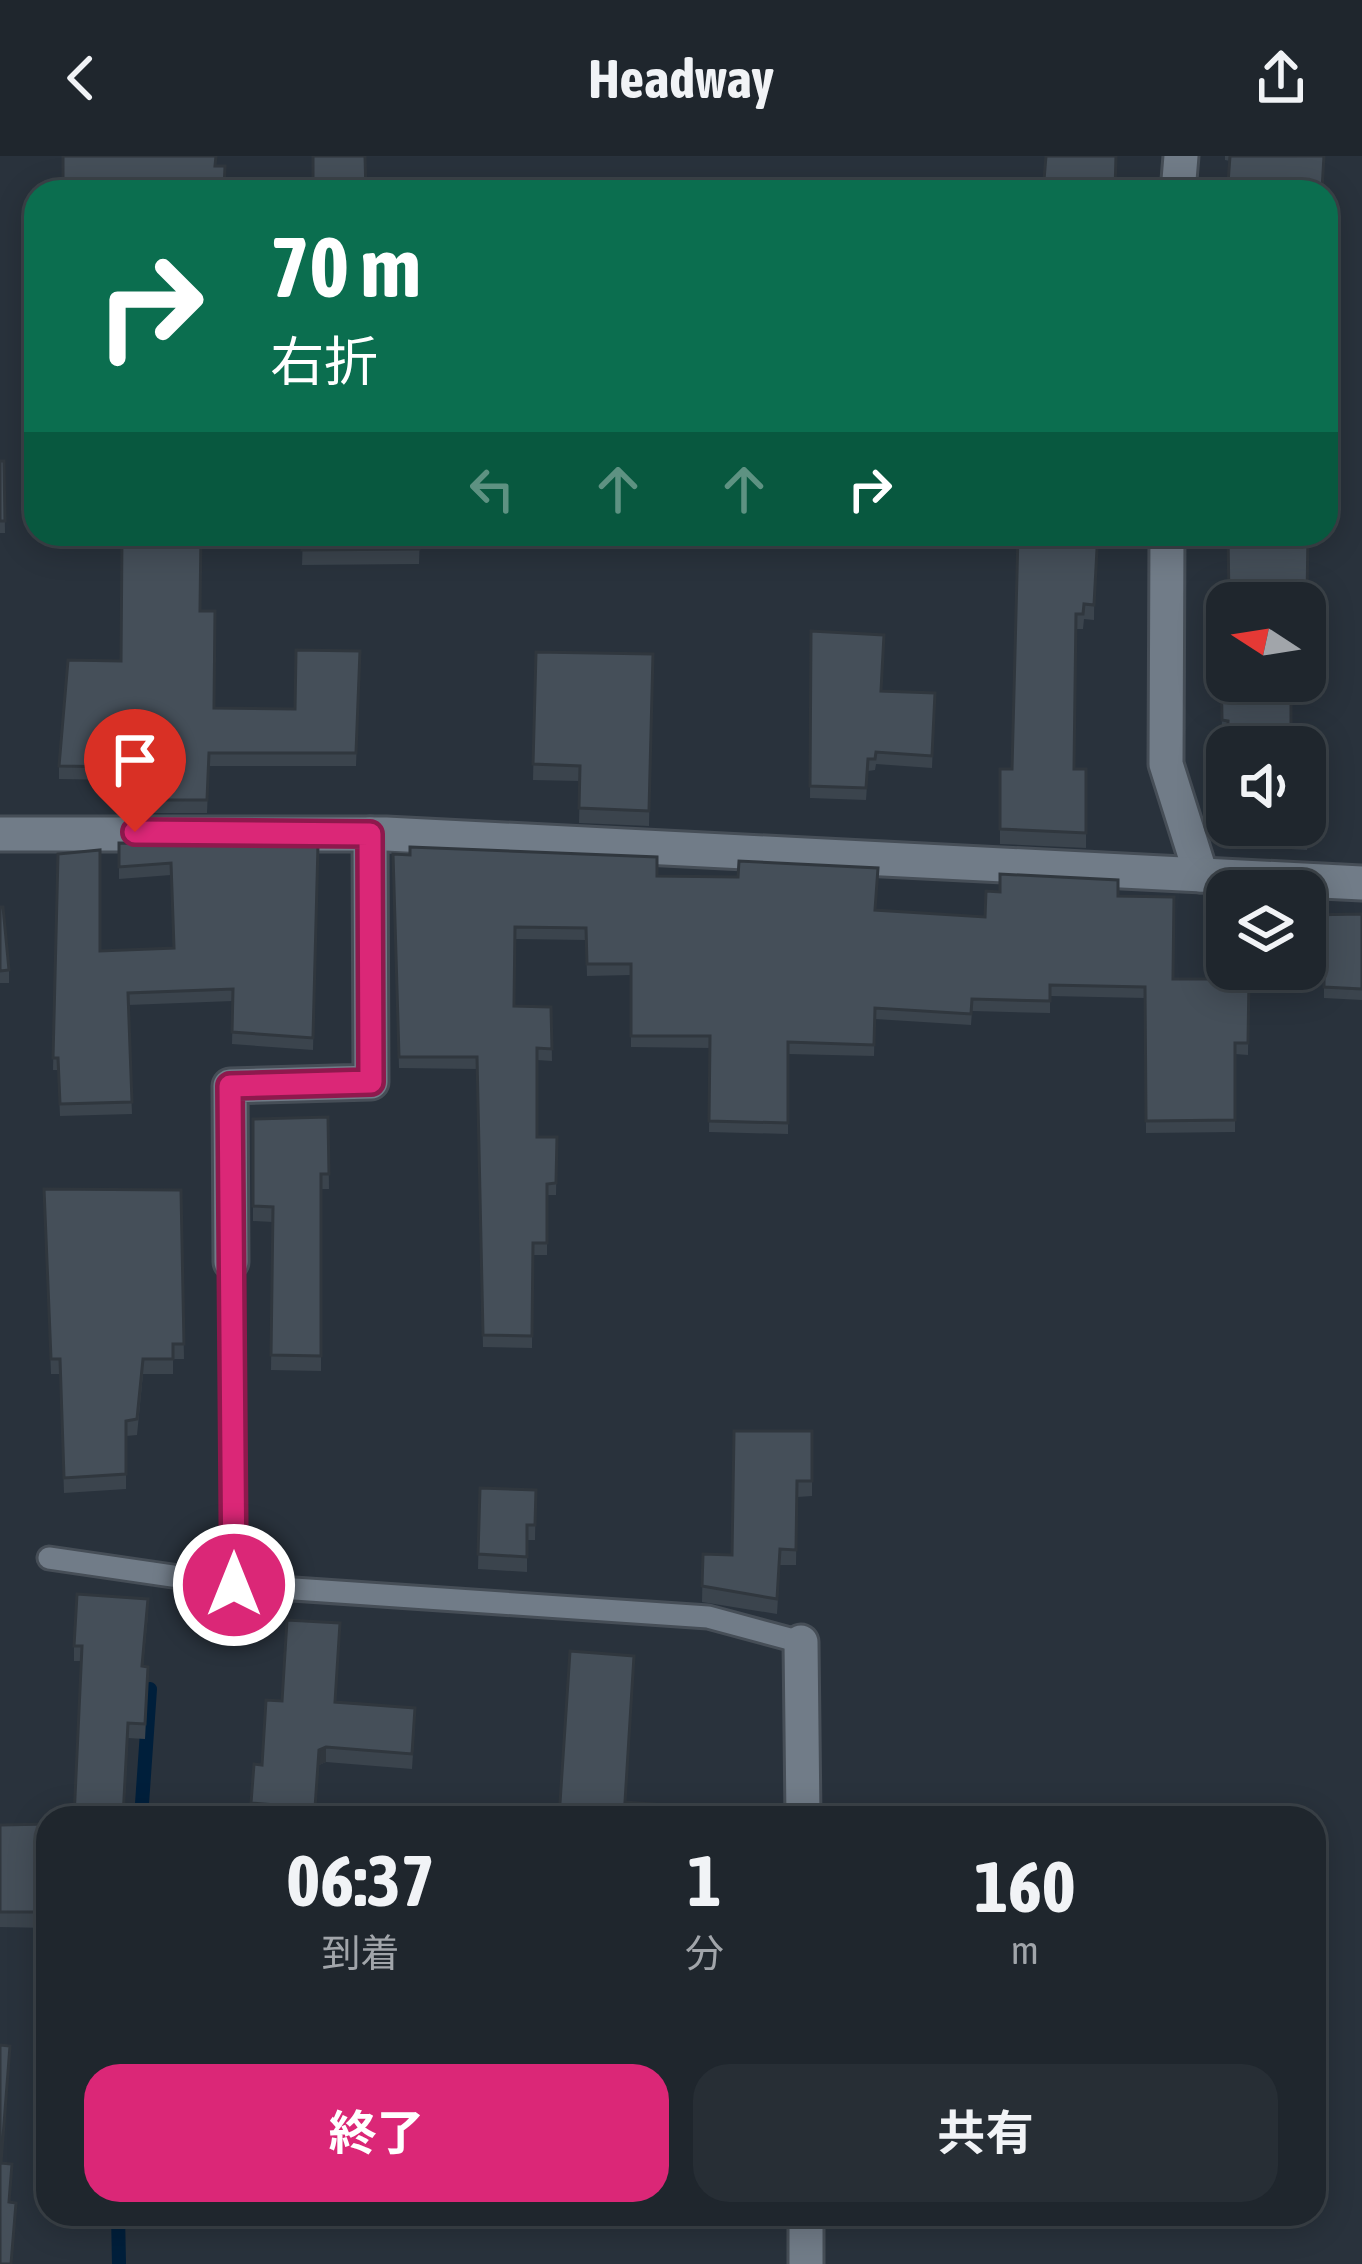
<!DOCTYPE html>
<html lang="ja">
<meta charset="utf-8">
<style>
:root{--surface:#1f262d;--page:#272e35;--text:#f1f3f6;--muted:#a1a5aa;--line:#3c4349;--accent:#db2777}
body{margin:0;font-family:"Asap Condensed","Noto Sans JP",sans-serif;background:var(--page);color:var(--text);height:100vh;display:flex;flex-direction:column;font-size:45px;white-space:nowrap}
*{box-sizing:border-box;margin:0}
p{font-size:39px;color:var(--muted)}
.icon{flex:none;width:66px;height:66px;fill:none;stroke:currentColor;stroke-width:2;stroke-linecap:round;stroke-linejoin:round}
.map{position:relative;flex:1;overflow:hidden}
.details{position:absolute;left:36px;top:1650px;width:1290px;height:420px;display:flex;flex-direction:column;background:var(--surface);border-radius:36px;box-shadow:0 6px 30px #0003,0 0 0 3px var(--line)}
.details>*{flex:none}
.guide{position:absolute;left:24px;top:24px;width:1314px;height:366px;border-radius:36px;box-shadow:0 6px 30px #0003,0 0 0 3px var(--line);background:#0b6e4f;color:#fff;overflow:hidden}
.needle{width:78px;rotate:282deg}
.fabs{position:absolute;left:1206px;top:426px;display:grid;gap:24px}
.fabs a{display:grid;place-items:center;width:120px;height:120px;border-radius:24px;background:var(--surface);box-shadow:0 6px 30px #0003,0 0 0 3px var(--line);font-size:60px}
.pin{position:absolute;display:grid;place-items:center;width:102px;height:102px;color:#fff;margin:-123px -51px;border-radius:50% 50% 50% 0;rotate:-45deg;box-shadow:0 0 12px #0007}
.pin .icon{rotate:45deg}
.me{position:absolute;width:132px;margin:-66px;rotate:0deg;stroke-linejoin:round;filter:drop-shadow(0 0 9px #0008)}
.turn{display:flex;align-items:center;gap:42px;height:252px;padding:0 48px;font-size:54px}
.turn .icon{width:156px;height:156px;stroke-width:2.5}
.turn b{display:block;font-size:84px;line-height:102px}
.lanes{display:flex;align-items:center;height:114px;padding:0 48px;background:#0003;justify-content:center;gap:60px;direction:ltr}
.lanes .off{opacity:.35}
.eta{display:flex;justify-content:space-evenly;align-items:center;height:204px;text-align:center}
.eta b{font-size:72px;font-weight:700;line-height:84px}
.button{display:flex;gap:24px;margin-top:auto;padding:24px 48px}
.button a{flex:1;height:138px;border-radius:36px;background:var(--accent);color:#fff;font-size:48px;font-weight:700;line-height:138px;text-align:center}
.button a+a{background:var(--page);color:var(--text)}
header{display:flex;justify-content:space-between;align-items:center;height:156px;padding:0 48px;background:var(--surface);font-size:54px;font-weight:700}
.map>svg:first-child{display:block}
.lines{fill:none;stroke-linecap:round;stroke-linejoin:round}
.stream{stroke:#001f3b;stroke-width:14}
.service-casing{stroke:#464e57;stroke-width:27}
.minor-casing{stroke:#464e57;stroke-width:39}
.service{stroke:#717c88;stroke-width:21}
.minor{stroke:#717c88;stroke-width:33}
.wall{fill:#3b444d}
.shaded-wall{fill:#30373e}
.building{fill:#454f59;stroke:#30373e;stroke-width:3}
.route-casing{stroke:#8e194d;stroke-width:30}
.route{stroke:#db2777;stroke-width:21}
</style>
<header><svg class="icon" aria-label="back" viewBox="0 0 24 24"><path d="M15 5l-7 7 7 7"/></svg>Headway<svg class="icon" aria-label="share" viewBox="0 0 24 24"><path d="M12 15V3M7 8l5-5 5 5M5 13v7h14v-7"/></svg></header>
<div class="map">
<svg width="1362" height="2108" viewBox="0 0 1362 2108">
<rect width="100%" height="100%" fill="#29323c"/>
<g class="lines">
<g class="stream">
<path d="M141 1662 150 1533"/>
<path d="M118 2058 119 2108"/>
</g>
<defs>
<g id="service">
<path d="M231 1106 234 1429"/>
<path d="M49 1402 234 1429 708 1461 801 1486"/>
</g>
<g id="minor">
<path d="M1178 36 1181 0"/>
<path d="M1167 378 1166 608 1201 719"/>
<path d="M0 678H386L1362 727"/>
<path d="M231 1106 230 930 371 926 370 678"/>
<path d="M801 1486 803 1662"/>
<path d="M806 2058V2108"/>
</g>
</defs>
<use href="#service" class="service-casing"/>
<use href="#minor" class="minor-casing"/>
<use href="#service" class="service"/>
<use href="#minor" class="minor"/>
</g>
<g class="wall">
<path d="M1225 0H1325L1322 36H1228L1230 5 1225 4Z"/>
<path d="M0 305H4L5 377H0Z"/>
<path d="M303 378H420L419 408 302 409Z"/>
<path d="M1095 378 1094 464 1084 463 1083 473H1076L1074 613H1086V692L1000 688V613H1012Z"/>
<path d="M200 455 214 552 295 553 360 495 356 610H209L207 657H119L120 624 59 623V610L121 505Z"/>
<path d="M811 475 881 535 935 537 932 612 876 608 875 614 868 615 866 644 810 642Z"/>
<path d="M536 496 653 498 649 670 579 667 580 625 533 624Z"/>
<path d="M1221 505 1227 525H1299L1291 526 1227 669 1312 613 1307 694 1225 689 1227 577 1222 576Z"/>
<path d="M119 687 318 689 313 894 232 888 233 845 128 849 132 958 60 960 58 914H53L58 698 100 795 173 792 171 719 119 723Z"/>
<path d="M393 698 657 720 876 754 985 761 1118 740 1173 823H1249L1248 899 1235 898V976L1146 977 1145 842 1050 840V857L972 855 971 869 875 863 874 900 788 898V978L709 976 710 892 631 891V819L587 820 586 784 515 783 514 850 551 851 552 905 537 904V981H557L556 1039H547V1099H533L532 1192 483 1191 477 913 399 912Z"/>
<path d="M0 751 9 814V827H0Z"/>
<path d="M1362 758V844L1324 842V806H1305V759Z"/>
<rect x="1220" y="761" width="7" height="43"/>
<path d="M328 961 329 1033H321V1215L271 1214 273 1066 253 1065V963Z"/>
<path d="M44 1033 181 1034 184 1203H173V1218H143L137 1279 126 1280V1333L64 1337 60 1218H51Z"/>
<path d="M812 1275V1340L797 1341 796 1409H780L777 1458 702 1446 703 1398 732 1399Z"/>
<path d="M480 1332 536 1334 535 1384H527V1416L478 1413Z"/>
<path d="M148 1458 143 1510 148 1526 145 1583 128 1582 124 1662H74L82 1505H74V1490Z"/>
<path d="M336 1546 415 1567 412 1613 326 1606 319 1609 315 1662H251V1647L262 1609Z"/>
<path d="M48 1668V1772L0 1771V1669Z"/>
</g>
<path class="shaded-wall" d="M326 1591V1606L319 1609 315 1662 319 1594Z"/>
<g class="building">
<path d="M63 0H216L215 10H225L224 36H63Z"/>
<path d="M313 0H365L366 36H313Z"/>
<path d="M1046 0H1116L1115 36H1043Z"/>
<path d="M1230 0H1324L1322 34 1293 32 1292 36H1234V28L1228 27Z"/>
<path d="M0 305H4L5 365H0Z"/>
<path d="M122 378H201L200 455H215L214 552 295 553 296 494 360 495 356 597H209L207 644H119L120 611 59 610 68 504 121 505Z"/>
<path d="M303 378H419V393L302 394Z"/>
<path d="M1018 378H1095L1097 393 1094 449 1084 448 1083 458H1076L1074 613H1086V677L1000 673V613H1012Z"/>
<path d="M1228 378H1308L1307 444H1300V447H1229Z"/>
<path d="M1222 453H1227V525H1291V591H1227V669H1305V613H1312L1307 682 1225 676 1228 565 1222 564 1221 505Z"/>
<path d="M811 475 884 479 881 535 935 537 932 600 876 596 875 603H868L866 632 810 630Z"/>
<path d="M536 496 653 498 649 655 579 652 580 610 533 608Z"/>
<path d="M119 687 318 689 313 882 232 876 233 833 128 837 132 946 60 948 58 902H53L58 698 100 694V795L174 792 171 707 119 711Z"/>
<path d="M410 691 657 701V720L738 721 739 705 878 712 875 754 985 761 986 735 1000 736V718L1118 724V740L1174 741 1173 823H1249L1248 887H1235V964L1146 965 1145 831 1050 829V845L972 843 971 858 875 852 874 889 788 886V967L709 965 710 880H631V808H587L586 772 515 771 514 850 551 851 552 893 537 892V981H557L556 1027 547 1028V1087H533L532 1180 483 1179 477 901H399L393 698 410 699Z"/>
<path d="M0 751H3L9 814 0 815Z"/>
<path d="M1362 758V833L1324 831V795H1305V759Z"/>
<rect x="1220" y="761" width="7" height="32"/>
<path d="M328 961 329 1018H321V1200L271 1199 273 1051 253 1050V963Z"/>
<path d="M44 1033 181 1034 184 1188H173V1203H143L137 1263 126 1265V1318L64 1322 60 1203H51Z"/>
<path d="M734 1275H812V1325H797L796 1394 780 1393 777 1443 702 1430 703 1398 732 1399Z"/>
<path d="M480 1332 536 1334 535 1369H527V1401L478 1398Z"/>
<path d="M77 1438 148 1443 142 1510 148 1511 145 1568 128 1567 123 1662H74L82 1490H74Z"/>
<path d="M287 1464 340 1467 335 1546 415 1552 412 1598 326 1591 319 1594 315 1652 251 1647 254 1608 262 1609 266 1544 282 1545Z"/>
<path d="M570 1495 634 1500 625 1646 748 1655 762 1660V1662H559Z"/>
<path d="M48 1668V1756H0V1669Z"/>
<path d="M0 1889 10 1890 1 2007 12 2008 9 2046 16 2047 11 2108H0Z"/>
</g>
<g class="lines">
<defs>
<path id="route" d="M135 676 370 678 371 926 230 930 234 1429"/>
</defs>
<use href="#route" class="route-casing"/>
<use href="#route" class="route"/>
</g>
</svg>
<div class="fabs">
<a><svg class="needle" viewBox="-14 -14 28 28"><path d="M0-13l5 13h-10z" fill="#e53935"/><path d="M0 13l5-13h-10z" fill="#a1a5aa"/></svg></a>
<a><svg class="icon" aria-label="sound" viewBox="0 0 24 24"><path d="M4 9h4l5-4v14l-5-4H4zM17 9q2 3 0 6"/></svg></a>
<a><svg class="icon" aria-label="layers" viewBox="0 0 24 24"><path d="M12 4l9 5-9 5-9-5zM3 14l9 5 9-5"/></svg></a>
</div>
<div class="pin" style="left:135px;top:676px;background:#d93025"><svg class="icon" aria-label="arrive" viewBox="0 0 24 24"><path d="M6 21V4h12l-3 4 3 4H6"/></svg></div>
<svg class="me" style="left:234px;top:1429px" viewBox="-20 -20 40 40"><circle r="17" fill="#db2777" stroke="#fff" stroke-width="3"/><path d="M0-11L8 9 0 5-8 9z" fill="#fff"/></svg>
<div class="guide">
<div class="turn"><svg class="icon" aria-label="right" viewBox="0 0 24 24"><path d="M7 20v-9h11M14 6l5 5-5 5"/></svg><div><b>70 m</b>右折</div></div>
<div class="lanes"><svg class="icon off" aria-label="left" viewBox="0 0 24 24"><path d="M17 20v-9H6M10 6l-5 5 5 5"/></svg><svg class="icon off" aria-label="ahead" viewBox="0 0 24 24"><path d="M12 20V5M6 11l6-6 6 6"/></svg><svg class="icon off" aria-label="ahead" viewBox="0 0 24 24"><path d="M12 20V5M6 11l6-6 6 6"/></svg><svg class="icon" aria-label="right" viewBox="0 0 24 24"><path d="M7 20v-9h11M14 6l5 5-5 5"/></svg></div>
</div>
<section class="details">
<div class="eta">
<div><b>06:37</b><p>到着</p></div>
<div><b>1</b><p>分</p></div>
<div><b>160</b><p>m</p></div>
</div>
<div class="button"><a>終了</a><a>共有</a></div>
</section>
</div>
